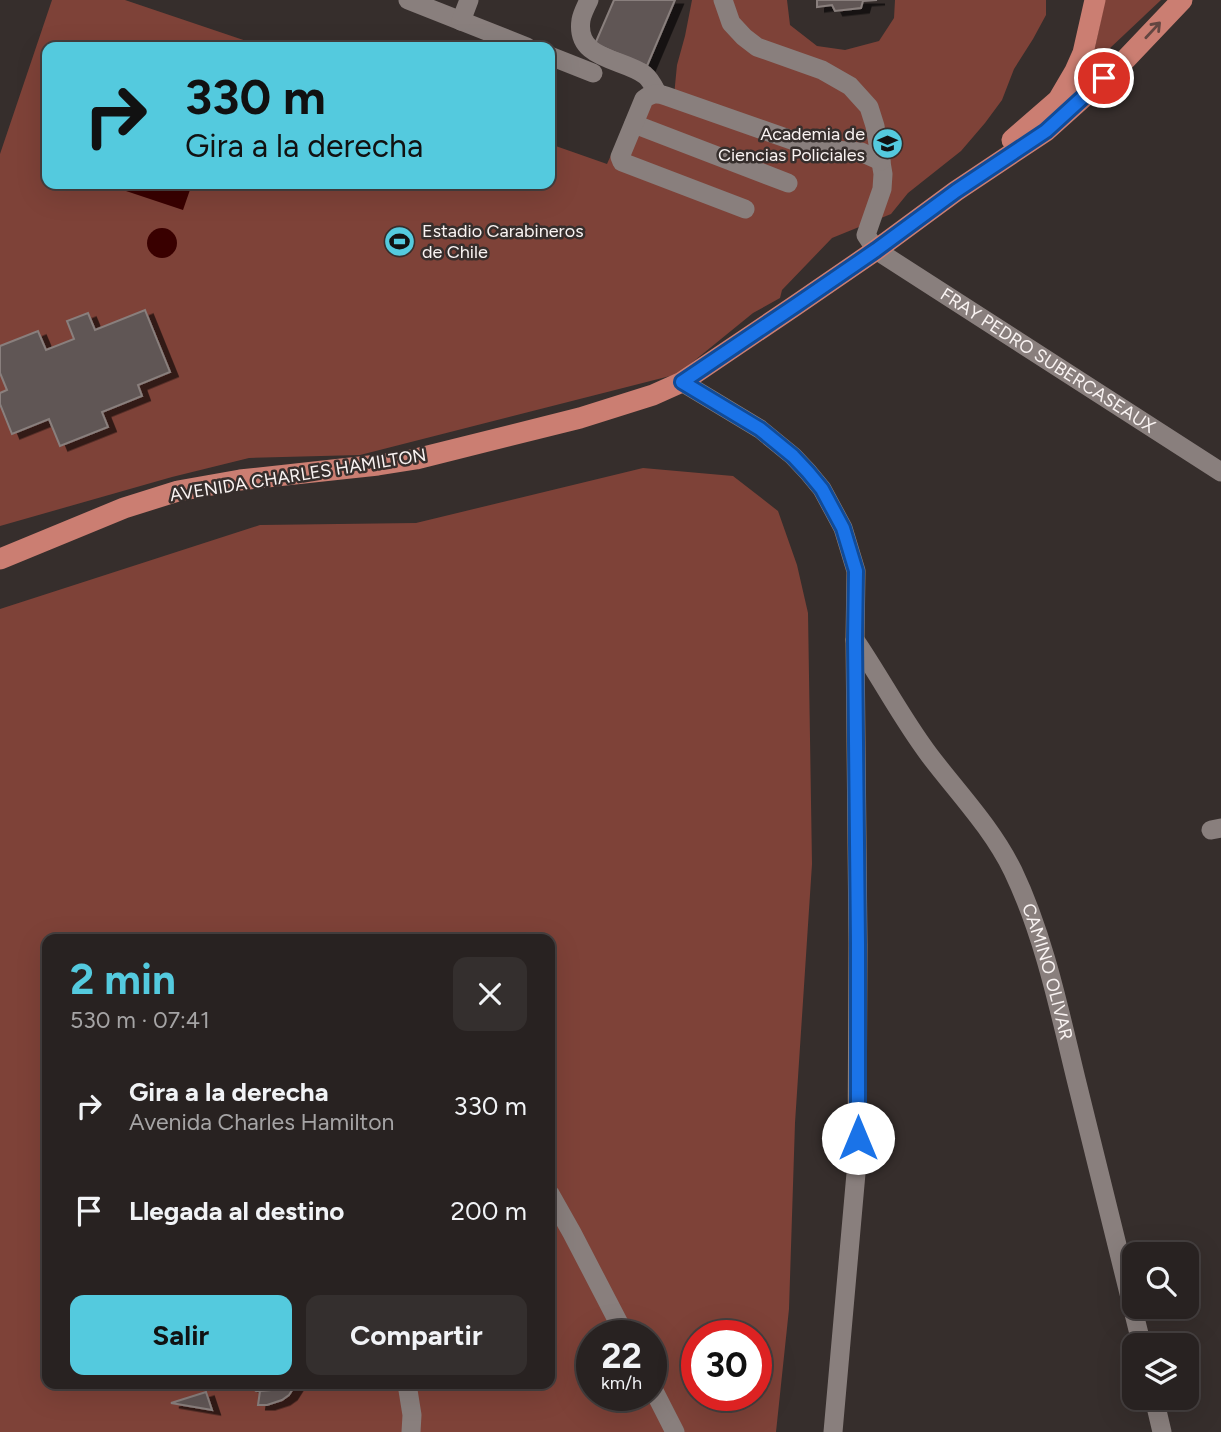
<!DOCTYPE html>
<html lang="es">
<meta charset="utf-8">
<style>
:root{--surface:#282221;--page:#342f2e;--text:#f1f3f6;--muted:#a5a4a5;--line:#443f3f;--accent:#54cade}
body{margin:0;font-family:Figtree,sans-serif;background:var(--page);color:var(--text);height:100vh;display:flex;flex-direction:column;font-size:26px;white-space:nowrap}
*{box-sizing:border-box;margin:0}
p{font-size:23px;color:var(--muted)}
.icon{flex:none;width:38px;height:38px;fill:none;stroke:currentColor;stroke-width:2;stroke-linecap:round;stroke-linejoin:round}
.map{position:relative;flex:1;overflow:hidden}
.panel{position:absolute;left:42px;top:934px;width:513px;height:455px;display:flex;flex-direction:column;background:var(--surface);border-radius:14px;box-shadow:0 7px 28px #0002,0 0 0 2px var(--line)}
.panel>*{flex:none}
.top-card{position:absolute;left:42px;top:42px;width:513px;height:147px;border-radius:14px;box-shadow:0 7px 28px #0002,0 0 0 2px var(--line);background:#54cade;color:#111;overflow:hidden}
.buttons{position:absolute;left:1122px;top:1242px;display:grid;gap:14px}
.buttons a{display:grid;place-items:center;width:77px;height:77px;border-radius:14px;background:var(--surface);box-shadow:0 7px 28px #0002,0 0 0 2px var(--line);font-size:35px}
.speed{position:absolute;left:576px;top:1320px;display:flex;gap:14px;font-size:35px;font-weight:700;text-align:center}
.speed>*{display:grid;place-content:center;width:91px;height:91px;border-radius:50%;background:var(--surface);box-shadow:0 7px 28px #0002,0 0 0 2px var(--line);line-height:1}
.speed small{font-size:18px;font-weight:400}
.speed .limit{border:10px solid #d22;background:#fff;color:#111}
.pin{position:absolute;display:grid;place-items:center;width:60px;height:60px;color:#fff;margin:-30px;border:4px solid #fff;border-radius:50%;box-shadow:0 2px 7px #0007}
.me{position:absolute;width:77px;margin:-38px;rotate:0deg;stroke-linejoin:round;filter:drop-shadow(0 0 5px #0008)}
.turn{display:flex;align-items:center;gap:24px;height:147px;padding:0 28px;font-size:32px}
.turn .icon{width:91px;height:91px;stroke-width:2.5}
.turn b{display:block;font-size:49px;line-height:60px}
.round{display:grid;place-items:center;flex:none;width:74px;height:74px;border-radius:14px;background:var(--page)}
.overview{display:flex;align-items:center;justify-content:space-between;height:119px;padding:0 28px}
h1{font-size:42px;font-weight:700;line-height:52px;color:var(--accent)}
.action{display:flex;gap:14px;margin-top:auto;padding:14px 28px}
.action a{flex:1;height:80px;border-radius:14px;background:var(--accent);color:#111;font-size:28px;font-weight:700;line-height:80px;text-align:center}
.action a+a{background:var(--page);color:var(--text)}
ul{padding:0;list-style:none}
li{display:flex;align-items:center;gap:21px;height:105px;padding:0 28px}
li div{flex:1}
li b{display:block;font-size:26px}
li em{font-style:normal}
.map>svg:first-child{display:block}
.green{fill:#7e4238;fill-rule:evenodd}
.water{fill:#390000}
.building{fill:#605755;stroke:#897f7d;stroke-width:2;filter:url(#shadow)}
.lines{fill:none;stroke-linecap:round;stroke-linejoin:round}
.minor{stroke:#897f7d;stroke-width:19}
.major{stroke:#cb7e72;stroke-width:21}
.oneway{stroke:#634641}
.route-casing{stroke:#114b97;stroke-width:18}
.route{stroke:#1a73e8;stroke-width:12}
.labels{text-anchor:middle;stroke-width:5;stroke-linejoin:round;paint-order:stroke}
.poi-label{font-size:18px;fill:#f9f3f2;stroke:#362e2c;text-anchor:end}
.street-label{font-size:18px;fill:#f9f3f2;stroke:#362e2c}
</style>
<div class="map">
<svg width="1221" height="1432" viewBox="0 0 1221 1432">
<defs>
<filter id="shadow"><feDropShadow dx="8" dy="4.5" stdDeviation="0" flood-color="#0009"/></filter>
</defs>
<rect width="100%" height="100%" fill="#362e2c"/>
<g class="green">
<path d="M52 0H125L264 47H47V184H550V144L607 164 638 95 673 106 677 65 685 36 692 0H787L790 25 817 46 845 50 879 41 894 18 895 0H1046V15L1033 39 1014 69 1002 100 985 123 961 151 908 193 891 214 832 238 782 290 780 298 753 313 678 374 360 455 249 458 172 477 0 526V154Z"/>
<path d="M1105 0H1161L1091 66Z"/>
<path d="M643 468 733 476 778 511 797 565 808 613 812 864 795 1123 789 1309 776 1432H0V609L260 525 416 523ZM47 940H550V1384H47ZM592 1335H651V1395H592ZM696 1335H756V1395H696Z"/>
</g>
<g class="water">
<path d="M105 184H192L183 210Z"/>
<circle cx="162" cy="243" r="15"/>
</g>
<g class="building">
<path d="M614 0H675L647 66 595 44Z"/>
<path d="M817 0H877L863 1 861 8 835 11 832 5 817 7Z"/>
<path d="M145 310 170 372 138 385 142 396 102 412 108 427 60 446 49 419 12 434 0 404V393L7 390 0 373V346L38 331 46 350 74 339 67 321 88 313 95 330Z"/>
<path d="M246 1384H279L271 1390 264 1391H256Z"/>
<path d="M279 1384H296L289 1395 282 1400 267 1405H258L260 1391 271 1390Z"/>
<path d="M206 1392 212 1410 171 1403Z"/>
</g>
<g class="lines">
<g class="minor">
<path d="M408 0 527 47"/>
<path d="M589 0C586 6 582 14 581 20 575 60 622 58 645 75 651 80 654 87 657 93"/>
<path id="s1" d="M723 0 731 23 744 37 757 47 822 70 850 86 869 107 875 126 883 174 882 189 866 235 876 250 1221 472"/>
<path d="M461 21 469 0"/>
<path d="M550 56 593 73"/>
<path d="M634 124 788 183"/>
<path d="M745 209 622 162 620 157 644 99C652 93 657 93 666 96L803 144 835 150 861 152 881 161"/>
<path d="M682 382 760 429 793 456 808 472 822 489 843 528 856 571 855 640 858 944 857 1162 833 1432"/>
<path id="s2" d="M855 640C881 678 902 719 930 756 959 794 992 828 1013 871 1044 936 1059 1009 1076 1079 1098 1168 1120 1257 1142 1346"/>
<path d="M1211 830 1221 828"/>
<path d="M550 1194 572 1233 625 1335"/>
<path d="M407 1384 412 1415 411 1432"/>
<path d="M651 1385 675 1432"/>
<path d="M1154 1398 1162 1432"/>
</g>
<g class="major">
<path d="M1012 140 1058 100 1075 71 1083 53 1095 0"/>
<path d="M0 559 124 508 178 491 240 480 378 465 416 459 580 418 653 395 682 382 796 305 876 250 956 191 1046 131 1124 61 1182 0"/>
</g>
</g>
<defs><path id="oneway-shaft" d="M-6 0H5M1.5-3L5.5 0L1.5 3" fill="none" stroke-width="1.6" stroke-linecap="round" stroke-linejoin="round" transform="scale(1.75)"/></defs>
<use class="oneway" href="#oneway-shaft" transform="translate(1153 30) rotate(-47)"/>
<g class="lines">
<defs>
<path id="route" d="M858 1138V944L855 640 856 571 843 528 822 489 808 472 793 456 760 429 682 382 796 305 876 250 956 191 1046 131 1104 78"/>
</defs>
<use href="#route" class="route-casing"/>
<use href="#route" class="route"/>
</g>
<defs>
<symbol id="university-disc" viewBox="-11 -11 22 22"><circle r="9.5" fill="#54cade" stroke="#362e2c"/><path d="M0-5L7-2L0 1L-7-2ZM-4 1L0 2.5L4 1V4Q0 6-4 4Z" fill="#111"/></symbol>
<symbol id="stadium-disc" viewBox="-11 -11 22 22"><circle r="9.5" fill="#54cade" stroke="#362e2c"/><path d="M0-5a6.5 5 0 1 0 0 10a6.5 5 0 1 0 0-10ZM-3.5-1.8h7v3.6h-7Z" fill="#111"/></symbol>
</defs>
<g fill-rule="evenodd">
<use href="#university-disc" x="870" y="126" width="35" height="35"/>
<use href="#stadium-disc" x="382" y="224" width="35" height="35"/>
</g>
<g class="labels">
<g class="poi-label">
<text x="865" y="140">Academia de<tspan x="865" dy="21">Ciencias Policiales</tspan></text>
<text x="422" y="237" text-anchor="start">Estadio Carabineros<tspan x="422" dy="21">de Chile</tspan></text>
</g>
<g class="street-label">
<text dy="6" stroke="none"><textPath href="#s1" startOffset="544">FRAY PEDRO SUBERCASEAUX</textPath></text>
<text transform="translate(298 475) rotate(-9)" y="6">AVENIDA CHARLES HAMILTON</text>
<text dy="6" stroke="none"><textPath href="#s2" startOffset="387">CAMINO OLIVAR</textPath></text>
</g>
</g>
</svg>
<div class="buttons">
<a><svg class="icon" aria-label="search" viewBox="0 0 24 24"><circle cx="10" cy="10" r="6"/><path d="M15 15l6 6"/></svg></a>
<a><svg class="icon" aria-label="layers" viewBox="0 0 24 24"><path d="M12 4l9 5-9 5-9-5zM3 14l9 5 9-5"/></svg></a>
</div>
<div class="speed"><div>22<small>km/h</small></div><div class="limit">30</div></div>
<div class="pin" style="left:1104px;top:78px;background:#d93025"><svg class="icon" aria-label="arrive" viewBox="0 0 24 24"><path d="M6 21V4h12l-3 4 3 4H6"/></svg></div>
<svg class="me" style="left:858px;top:1138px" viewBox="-20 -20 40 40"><circle r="19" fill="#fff"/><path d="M0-13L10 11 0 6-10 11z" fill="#1a73e8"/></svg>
<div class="top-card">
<div class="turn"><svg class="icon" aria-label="right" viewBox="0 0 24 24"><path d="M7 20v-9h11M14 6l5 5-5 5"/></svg><div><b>330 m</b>Gira a la derecha</div></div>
</div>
<section class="panel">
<div class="overview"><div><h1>2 min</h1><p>530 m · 07:41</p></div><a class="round"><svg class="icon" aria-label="close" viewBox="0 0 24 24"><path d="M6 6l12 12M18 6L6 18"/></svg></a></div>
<ul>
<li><svg class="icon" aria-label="right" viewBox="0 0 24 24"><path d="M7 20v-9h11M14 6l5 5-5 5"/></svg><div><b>Gira a la derecha</b><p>Avenida Charles Hamilton</p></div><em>330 m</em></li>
<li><svg class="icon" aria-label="arrive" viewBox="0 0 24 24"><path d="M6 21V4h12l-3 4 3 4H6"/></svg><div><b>Llegada al destino</b></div><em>200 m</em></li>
</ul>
<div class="action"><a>Salir</a><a>Compartir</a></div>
</section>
</div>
